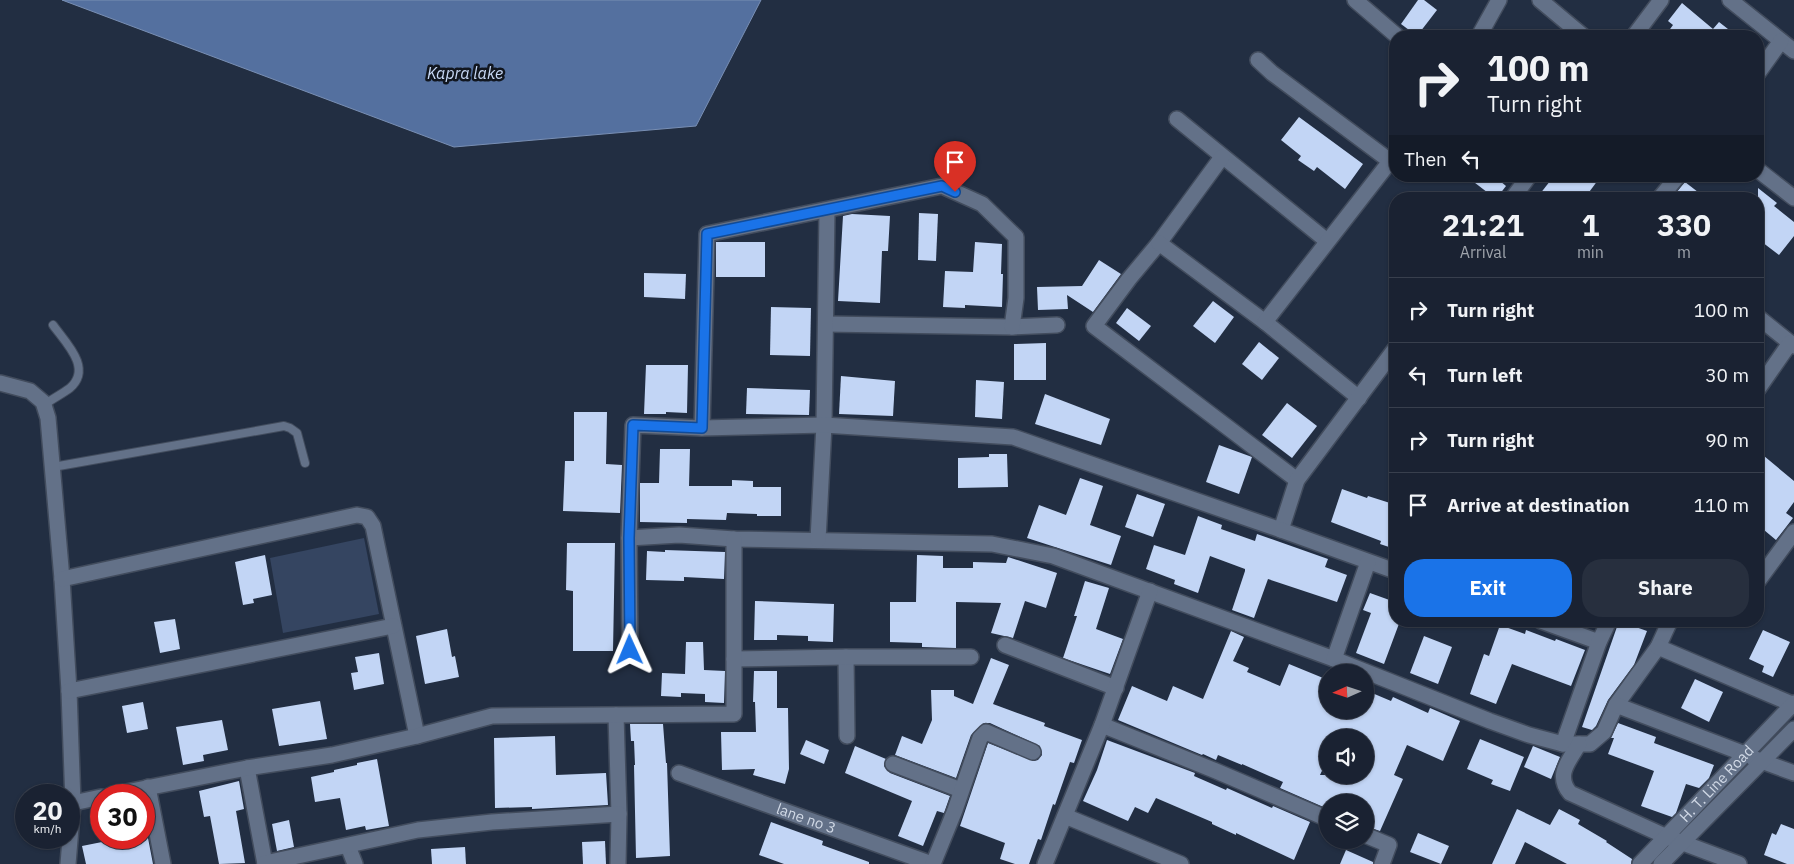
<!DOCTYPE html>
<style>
:root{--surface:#1a2232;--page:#272f3e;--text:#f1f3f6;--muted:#9fa4ac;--line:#383f4d;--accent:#1a73e8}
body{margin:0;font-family:"IBM Plex Sans",sans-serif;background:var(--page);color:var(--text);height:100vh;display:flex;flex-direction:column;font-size:19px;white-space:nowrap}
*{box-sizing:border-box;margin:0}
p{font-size:16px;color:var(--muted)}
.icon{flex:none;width:28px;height:28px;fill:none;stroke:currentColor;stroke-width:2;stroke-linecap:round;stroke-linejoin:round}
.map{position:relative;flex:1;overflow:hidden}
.side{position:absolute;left:1389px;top:192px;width:375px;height:435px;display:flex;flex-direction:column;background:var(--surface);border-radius:20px;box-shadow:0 1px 4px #0004,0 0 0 1px var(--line)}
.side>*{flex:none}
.hud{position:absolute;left:1389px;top:30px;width:375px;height:152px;border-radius:20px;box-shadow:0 1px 4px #0004,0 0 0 1px var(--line);background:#1a2232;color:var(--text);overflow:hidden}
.needle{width:32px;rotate:267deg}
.buttons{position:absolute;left:1319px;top:664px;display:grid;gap:10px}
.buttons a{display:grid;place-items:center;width:55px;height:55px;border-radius:50%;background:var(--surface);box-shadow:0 1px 4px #0004,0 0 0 1px var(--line);font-size:25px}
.speed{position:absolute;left:15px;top:784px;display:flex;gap:10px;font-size:25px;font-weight:700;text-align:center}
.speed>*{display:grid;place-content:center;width:65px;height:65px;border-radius:50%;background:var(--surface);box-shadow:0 1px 4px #0004,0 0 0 1px var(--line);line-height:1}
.speed small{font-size:12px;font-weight:400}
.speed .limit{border:8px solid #d22;background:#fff;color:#111}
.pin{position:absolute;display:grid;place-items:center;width:42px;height:42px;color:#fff;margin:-51px -21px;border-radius:50% 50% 50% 0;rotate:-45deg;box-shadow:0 0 5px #0007}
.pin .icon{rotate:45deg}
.me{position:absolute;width:55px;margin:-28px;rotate:359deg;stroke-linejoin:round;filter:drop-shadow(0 0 4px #0008)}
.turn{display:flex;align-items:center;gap:18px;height:105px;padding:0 15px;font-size:22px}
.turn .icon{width:65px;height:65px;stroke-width:2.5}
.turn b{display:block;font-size:35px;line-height:42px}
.then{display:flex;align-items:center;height:48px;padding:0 15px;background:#0003;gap:10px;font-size:19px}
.eta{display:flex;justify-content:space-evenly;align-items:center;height:85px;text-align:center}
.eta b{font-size:30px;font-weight:700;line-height:35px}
.cta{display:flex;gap:10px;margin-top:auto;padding:10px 15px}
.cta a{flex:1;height:58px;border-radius:20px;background:var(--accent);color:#fff;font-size:20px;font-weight:700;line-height:58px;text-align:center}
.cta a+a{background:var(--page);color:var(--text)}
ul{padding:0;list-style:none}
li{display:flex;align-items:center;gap:15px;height:65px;padding:0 15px;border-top:1px solid var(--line)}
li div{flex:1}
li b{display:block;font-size:19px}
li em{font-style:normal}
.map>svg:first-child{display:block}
.green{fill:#354561}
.water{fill:#54709f;stroke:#798fb4}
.building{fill:#c2d5f5;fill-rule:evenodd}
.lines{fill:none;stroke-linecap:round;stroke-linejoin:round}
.lane-casing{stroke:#424c5d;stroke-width:10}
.street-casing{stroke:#424c5d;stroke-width:18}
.secondary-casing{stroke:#424c5d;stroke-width:18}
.lane{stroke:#637188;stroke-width:8}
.street{stroke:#637188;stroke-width:15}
.secondary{stroke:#637188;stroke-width:15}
.route-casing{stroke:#114b97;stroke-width:12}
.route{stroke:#1a73e8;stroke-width:9}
.labels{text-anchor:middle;stroke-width:5;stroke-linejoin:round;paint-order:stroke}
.street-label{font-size:15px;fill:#d0d8e5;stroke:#11161f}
.water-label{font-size:16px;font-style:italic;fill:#c9daf7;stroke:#11161f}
</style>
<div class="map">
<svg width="1794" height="864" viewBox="0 0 1794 864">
<rect width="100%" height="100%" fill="#222e42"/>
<path class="green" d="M364 538 379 614 283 633 270 558Z"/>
<path class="water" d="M62 0H761L696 126 454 147Z"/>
<g class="building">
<path d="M1418 0H1424L1437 10 1417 36 1401 24Z"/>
<path d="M1682 3 1713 29 1719 22 1737 36H1665L1673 25 1668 21Z"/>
<path d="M1299 117 1363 164 1345 189 1317 167 1314 171 1298 160 1301 156 1281 140Z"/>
<path d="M1466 176H1494L1506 186 1496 199Z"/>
<path d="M1554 176H1601L1584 199H1536Z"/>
<path d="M1685 182 1707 199H1671Z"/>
<path d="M1758 188 1777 203 1774 206 1794 222V236L1779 255 1758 239Z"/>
<path d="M919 213 938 214 936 261 918 260Z"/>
<path d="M852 214 890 216 888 251H882L880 303 838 301 843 216Z"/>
<rect x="716" y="242" width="49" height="35"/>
<path d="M975 242 1002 244 1001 274H1003L1002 307 965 305V308L943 307 945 271 973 272Z"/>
<path d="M1099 260 1121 274 1093 312 1067 295 1068 309 1038 310 1037 287 1082 286Z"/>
<path d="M644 273 686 274 685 299 644 297Z"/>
<path d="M1213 301 1234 317 1215 343 1193 326Z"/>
<path d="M771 307 811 308 810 356 770 355Z"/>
<path d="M1127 308 1151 326 1139 341 1116 323Z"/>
<path d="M1259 342 1279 358 1262 380 1242 364Z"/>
<path d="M1046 343V380H1014V344Z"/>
<path d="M646 365H688L687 413 666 412V414H644Z"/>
<path d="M841 376 895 381 893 416 839 414Z"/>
<path d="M976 380 1004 382 1002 419 975 417Z"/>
<path d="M747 388 810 390 809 415 746 414Z"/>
<path d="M1045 394 1110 419 1101 445 1035 424Z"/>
<path d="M1287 403 1317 426 1292 458 1262 435Z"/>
<path d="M574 412H607L606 464 622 465 620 513 563 511 565 461H574Z"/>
<path d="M1219 445 1252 457 1239 494 1206 482Z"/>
<path d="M660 449H690L689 486H732V480L753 481V487H781V516H757V514L727 513 726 520 687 519V523L640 522V483H659Z"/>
<path d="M1758 451 1794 481V502L1786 513 1793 518 1776 540 1758 525Z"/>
<path d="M989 454H1007L1008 487 958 488V458L989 457Z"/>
<path d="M1080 478 1103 486 1090 525 1121 536 1111 565 1027 538 1039 505 1066 515Z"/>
<path d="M1342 489 1367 498 1368 496 1390 503 1388 510 1395 512V549L1380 544 1381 541 1331 522Z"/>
<path d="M1137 494 1165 504 1153 537 1125 527Z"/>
<path d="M1198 516 1222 525 1221 529 1255 541 1257 534 1328 559 1325 567 1347 575 1337 602 1268 579 1254 618 1232 610 1245 571V569L1210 556 1198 593 1174 584 1175 580 1146 569 1154 545 1185 555Z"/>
<path d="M567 543H615L613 651H573V591L566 590Z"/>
<path d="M665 550 725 552 724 579 684 577V581L646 580 647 551 665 552Z"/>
<path d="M265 555 272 595 253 599 254 603 243 605 235 562Z"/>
<path d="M917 555 943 556V568H973V562L1006 563 1008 557 1057 573 1046 608 1025 601 1013 638 991 633 1001 603 956 602V648L922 647V643L890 642V602H916Z"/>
<path d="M1085 581 1109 588 1096 629 1123 639 1110 674 1063 658 1077 616H1074Z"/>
<path d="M1370 593 1395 602V621H1400L1384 664 1356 653 1371 613 1363 610Z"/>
<path d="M755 601 834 604 833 642 808 641V636L777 635V640H754Z"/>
<path d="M175 619 180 649 160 653 154 622Z"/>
<path d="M1619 621 1647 631 1634 665 1608 700 1596 726 1592 730 1582 727Z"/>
<path d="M1500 625 1525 634 1526 630 1555 641 1556 639 1585 650 1571 686 1512 664 1496 704 1470 694 1484 654 1489 656Z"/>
<path d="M447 629 452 657 455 656 459 677 425 684 416 636Z"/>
<path d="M1763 630 1790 642 1773 677 1762 672 1764 666 1749 659Z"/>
<path d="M1231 631 1244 637 1233 661 1249 668 1247 672 1280 686 1289 664 1328 680V710H1365V690L1391 701 1393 697 1428 713 1430 708 1460 721 1443 761 1407 745 1394 775 1403 779 1380 831 1365 826V802H1328V809L1280 788 1283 782 1242 764V765L1218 755 1216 760 1203 754 1202 755 1118 720 1132 686 1167 701 1173 686 1203 699ZM1328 738H1365V775H1320L1328 758Z"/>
<path d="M1424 636 1452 647 1438 684 1410 673Z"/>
<path d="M686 642H703L704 670 725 671 724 703 705 702V694L681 693V697L661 696 662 673 685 674Z"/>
<path d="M379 653 384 684 354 690 351 673 358 672 355 657Z"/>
<path d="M991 658 1009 665 993 704 1045 723 1044 726 1082 740 1074 763 1070 762 1055 805 1053 804 1041 840 1038 839 1029 864H1015L1000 859 1005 843 960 826 988 743 1034 761 1038 760 1042 755 1040 746 990 723H984L971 735 956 778 895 755 902 736 922 744 932 720 931 690H954V696L973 704Z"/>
<path d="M754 671H777V708H788L789 769 785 784 753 775 755 769 722 770 721 732H756L755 702H753Z"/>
<path d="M1695 679 1723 692 1709 722 1681 708Z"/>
<path d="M320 701 327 739 279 746 272 709Z"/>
<path d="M143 702 148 729 127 733 122 706Z"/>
<path d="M222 720 228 750 203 755 204 761 183 765 176 727Z"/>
<path d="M1618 723 1656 737 1654 743 1714 765 1709 778 1699 788 1686 784 1676 813 1672 817 1641 806 1654 771 1608 754 1614 738H1611Z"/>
<path d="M630 724H663L666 763H667L670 856 636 858 634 765H635L634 741H631Z"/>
<path d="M555 736 556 775 606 773 608 805 532 809V807L495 808 494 738Z"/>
<path d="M1480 739 1524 757 1510 791 1491 784 1493 780 1467 769Z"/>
<path d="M806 740 829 750 824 764 800 754Z"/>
<path d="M1107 740 1195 773 1194 776 1226 790 1227 788 1272 808 1273 806 1310 822 1294 860 1236 833V835L1212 824V822L1156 798 1148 813 1135 807 1128 821 1083 801 1097 770Z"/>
<path d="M855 746 886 759 884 766 890 773 950 796 944 813 937 811 923 846 898 836 912 801 845 773Z"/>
<path d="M1533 746 1560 757 1551 779 1524 767Z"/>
<path d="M377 759 389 826 366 830 365 826 346 830 340 798 315 802 311 777 334 772V770L357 765V763Z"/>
<path d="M239 781 244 809 236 811 245 863 219 864 210 816 204 817 199 791Z"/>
<path d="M1517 809 1550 825 1559 809 1580 820 1578 824 1607 841 1606 842 1632 859 1631 864H1567L1525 842 1515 864H1492Z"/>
<path d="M289 820 294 847 277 851 272 824Z"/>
<path d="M771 822 823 841 822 845 869 862V864H784L759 855Z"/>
<path d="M1781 824 1794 829V864H1787L1764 855 1772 833 1776 835Z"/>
<path d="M1418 833 1449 846 1441 864 1410 852Z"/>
<path d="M101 838H148L153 864H86L82 846 102 842Z"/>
<path d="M605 841 606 864H583L582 842Z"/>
<path d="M465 847 466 864H432L431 849Z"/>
<path d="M1346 850 1373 862V864H1340Z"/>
</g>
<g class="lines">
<defs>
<g id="lane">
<path d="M44 405C52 399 62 394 70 388 93 368 65 342 53 325"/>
<path d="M53 467 284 426 290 428 297 433 305 463"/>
</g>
<g id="street">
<path d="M1355 0 1397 36"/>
<path d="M1540 0 1583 36"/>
<path d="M1730 0 1794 51"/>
<path d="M1479 36 1499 0"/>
<path d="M1634 36 1661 0"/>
<path d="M1258 60 1272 73 1390 161"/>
<path d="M1758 73 1781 41"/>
<path d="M1177 119 1327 241"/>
<path d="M1222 157 1159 243 1129 279 1094 326 1297 480"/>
<path d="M1758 170 1794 198"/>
<path d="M1512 199 1529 176"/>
<path d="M1659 199 1678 176"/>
<path d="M1159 243 1265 322 1359 398"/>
<path d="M1758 317 1794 346"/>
<path d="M1265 322 1395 155"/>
<path d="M826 324 1012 327 1057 325"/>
<path d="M0 383 30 391 43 402 48 418 62 579 69 691 73 803 68 864"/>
<path d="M1758 389 1790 343"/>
<path d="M702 428 707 234 942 186 982 204 1016 237V298L1012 327"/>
<path d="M1281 530 1297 480 1395 349"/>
<path d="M629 538 679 535 734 539 992 544 1053 556 1334 659 1490 721 1529 735 1563 744H1590L1604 732 1616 705 1658 647 1670 621"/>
<path d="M818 540 824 425 827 210"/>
<path d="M62 579 357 515 367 517 373 526 417 736"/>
<path d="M1758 581 1794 532"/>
<path d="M1541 621 1599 642"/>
<path d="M1005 645 1116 688"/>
<path d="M1658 647 1792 704"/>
<path d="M630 650 629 538 633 425 702 428 824 425 1013 437 1281 530 1395 571"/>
<path d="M846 657 847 736"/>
<path d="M734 659 846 657H971"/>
<path d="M1334 659 1368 562"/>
<path d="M69 691 393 626"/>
<path d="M1616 705 1745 754"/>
<path d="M616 715 619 814 618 864"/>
<path d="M1102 725 1216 771 1328 819"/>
<path d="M1563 744 1599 642 1609 621"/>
<path d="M1579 744C1569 761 1555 775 1570 793L1667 837 1739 864"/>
<path d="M893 764 961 790"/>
<path d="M247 768 265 864"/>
<path id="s1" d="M679 773 932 864"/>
<path d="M148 787 163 864"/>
<path d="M111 795 247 768 332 755 417 736 492 716 734 714V539"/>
<path d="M73 803 101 797"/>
<path d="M1065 816 1181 864"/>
<path d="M1365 835 1389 845 1382 864"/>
<path d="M348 846 355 864"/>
<path d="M265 863 418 830 492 822 619 814"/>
<path d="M933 864 955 810 980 738 986 732 1033 752"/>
<path d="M1045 864 1102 725 1150 591"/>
</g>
<g id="secondary">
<path d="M1753 758 1794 773"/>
<path id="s2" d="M1640 864 1794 703"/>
<path d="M1661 864 1794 729"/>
</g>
</defs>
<use href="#lane" class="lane-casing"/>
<use href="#street" class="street-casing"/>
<use href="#secondary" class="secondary-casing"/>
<use href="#lane" class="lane"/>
<use href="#street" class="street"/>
<use href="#secondary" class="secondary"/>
</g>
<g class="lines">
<defs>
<path id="route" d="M630 650 629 538 633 425 702 428 707 234 942 186 955 192"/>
</defs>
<use href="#route" class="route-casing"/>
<use href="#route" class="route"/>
</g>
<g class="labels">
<g class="street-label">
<text dy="5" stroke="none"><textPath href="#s2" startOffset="111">H. T. Line Road</textPath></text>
<text dy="5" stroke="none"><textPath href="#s1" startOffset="135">lane no 3</textPath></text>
</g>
<g class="water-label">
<text x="465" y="79">Kapra lake</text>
</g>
</g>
</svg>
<div class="buttons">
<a><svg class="needle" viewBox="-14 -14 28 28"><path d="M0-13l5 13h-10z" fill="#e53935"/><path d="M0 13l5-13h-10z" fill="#9fa4ac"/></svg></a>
<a><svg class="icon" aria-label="sound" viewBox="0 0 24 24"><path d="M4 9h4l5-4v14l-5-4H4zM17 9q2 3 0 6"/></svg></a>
<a><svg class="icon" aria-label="layers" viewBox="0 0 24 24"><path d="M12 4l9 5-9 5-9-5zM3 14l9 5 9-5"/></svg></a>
</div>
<div class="speed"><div>20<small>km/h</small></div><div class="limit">30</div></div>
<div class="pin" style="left:955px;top:192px;background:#d93025"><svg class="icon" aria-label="arrive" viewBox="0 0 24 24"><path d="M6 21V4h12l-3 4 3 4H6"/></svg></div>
<svg class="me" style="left:630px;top:650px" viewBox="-20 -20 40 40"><path d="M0-17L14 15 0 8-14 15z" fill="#1a73e8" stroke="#fff" stroke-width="4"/></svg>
<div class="hud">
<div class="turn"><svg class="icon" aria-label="right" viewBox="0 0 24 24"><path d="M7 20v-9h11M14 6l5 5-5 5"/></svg><div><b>100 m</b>Turn right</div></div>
<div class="then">Then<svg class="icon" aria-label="left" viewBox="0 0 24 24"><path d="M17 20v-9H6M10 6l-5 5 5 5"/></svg></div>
</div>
<section class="side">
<div class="eta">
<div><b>21:21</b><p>Arrival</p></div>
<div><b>1</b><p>min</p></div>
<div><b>330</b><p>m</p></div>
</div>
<ul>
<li><svg class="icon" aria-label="right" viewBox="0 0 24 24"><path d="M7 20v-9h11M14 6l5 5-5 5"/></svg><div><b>Turn right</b></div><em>100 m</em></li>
<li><svg class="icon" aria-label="left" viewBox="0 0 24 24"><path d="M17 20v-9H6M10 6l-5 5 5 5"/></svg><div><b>Turn left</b></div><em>30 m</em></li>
<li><svg class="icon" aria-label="right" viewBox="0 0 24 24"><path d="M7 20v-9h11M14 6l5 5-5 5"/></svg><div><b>Turn right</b></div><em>90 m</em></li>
<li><svg class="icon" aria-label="arrive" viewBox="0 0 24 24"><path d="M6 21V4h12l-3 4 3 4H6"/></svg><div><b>Arrive at destination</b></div><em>110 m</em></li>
</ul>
<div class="cta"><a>Exit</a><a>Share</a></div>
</section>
</div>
